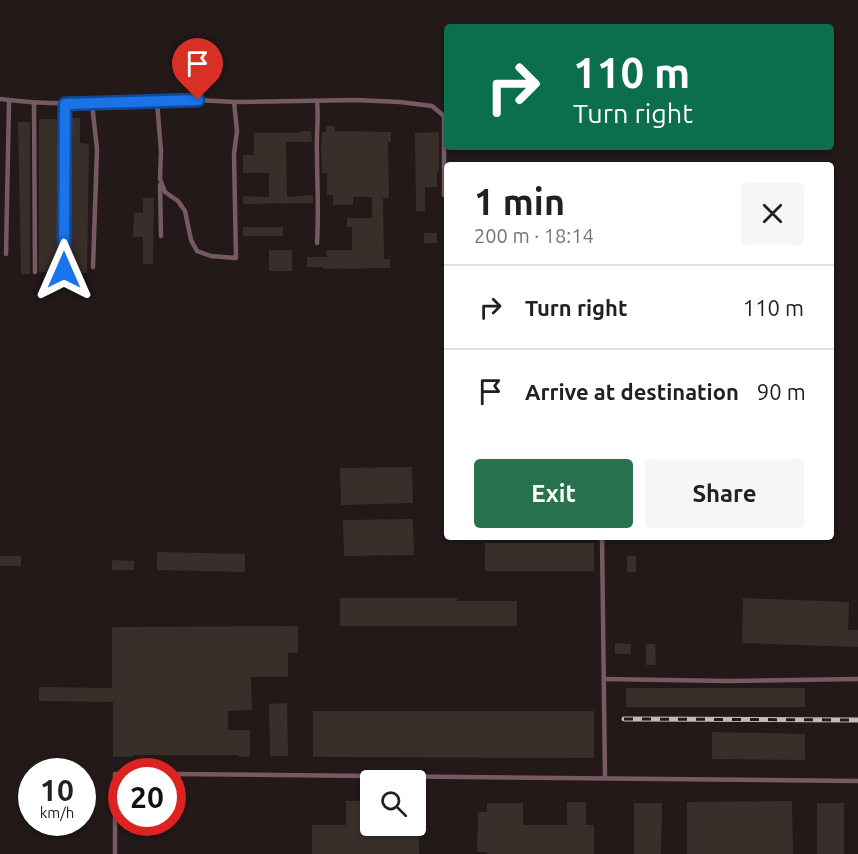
<!DOCTYPE html>
<meta charset="utf-8">
<style>
:root{--surface:#fff;--page:#f6f6f6;--text:#202124;--muted:#757577;--line:#e0e0e0;--accent:#28734e}
body{margin:0;font-family:Ubuntu,sans-serif;background:var(--page);color:var(--text);height:100vh;display:flex;flex-direction:column;font-size:22px;white-space:nowrap}
*{box-sizing:border-box;margin:0}
p{font-size:20px;color:var(--muted)}
.icon{flex:none;width:33px;height:33px;fill:none;stroke:currentColor;stroke-width:2;stroke-linecap:round;stroke-linejoin:round}
.map{position:relative;flex:1;overflow:hidden}
.side{position:absolute;left:444px;top:162px;width:390px;height:378px;display:flex;flex-direction:column;background:var(--surface);border-radius:6px;box-shadow:0 2px 4px #0004}
.side>*{flex:none}
.banner{position:absolute;left:444px;top:24px;width:390px;height:126px;border-radius:6px;box-shadow:0 2px 4px #0004;background:#0b6e4f;color:#fff;overflow:hidden}
.controls{position:absolute;left:360px;top:770px;display:grid;gap:12px}
.controls a{display:grid;place-items:center;width:66px;height:66px;border-radius:6px;background:var(--surface);box-shadow:0 2px 4px #0004;font-size:30px}
.speed{position:absolute;left:18px;top:758px;display:flex;gap:12px;font-size:30px;font-weight:700;text-align:center}
.speed>*{display:grid;place-content:center;width:78px;height:78px;border-radius:50%;background:var(--surface);box-shadow:0 2px 4px #0004;line-height:1}
.speed small{font-size:15px;font-weight:400}
.speed .limit{border:9px solid #d22;background:#fff;color:#111}
.pin{position:absolute;display:grid;place-items:center;width:51px;height:51px;color:#fff;margin:-62px -26px;border-radius:50% 50% 50% 0;rotate:-45deg;box-shadow:0 0 6px #0007}
.pin .icon{rotate:45deg}
.me{position:absolute;width:66px;margin:-33px;rotate:0deg;stroke-linejoin:round;filter:drop-shadow(0 0 4px #0008)}
.turn{display:flex;align-items:center;gap:21px;height:126px;padding:0 30px;font-size:27px}
.turn .icon{width:78px;height:78px;stroke-width:2.5}
.turn b{display:block;font-size:42px;line-height:51px}
.round{display:grid;place-items:center;flex:none;width:63px;height:63px;border-radius:6px;background:var(--page)}
.summary{display:flex;align-items:center;justify-content:space-between;height:102px;padding:0 30px}
h1{font-size:36px;font-weight:600;line-height:45px}
.action{display:flex;gap:12px;margin-top:auto;padding:12px 30px}
.action a{flex:1;height:69px;border-radius:6px;background:var(--accent);color:#fff;font-size:24px;font-weight:600;line-height:69px;text-align:center}
.action a+a{background:var(--page);color:var(--text)}
ul{padding:0;list-style:none}
li{display:flex;align-items:center;gap:18px;height:84px;padding:0 30px;border-top:2px solid var(--line)}
li div{flex:1}
li b{display:block;font-size:22px}
li em{font-style:normal}
.map>svg:first-child{display:block}
.building{fill:#382f2b}
.lines{fill:none;stroke-linecap:round;stroke-linejoin:round}
.service{stroke:#775961;stroke-width:4.5}
.rail-casing{stroke:#c1bab9;stroke-width:5}
.rail{stroke:#221918;stroke-width:3;stroke-dasharray:9;stroke-linecap:butt}
.route-casing{stroke:#114b97;stroke-width:15}
.route{stroke:#1a73e8;stroke-width:10}
</style>
<div class="map">
<svg width="858" height="854" viewBox="0 0 858 854">
<rect width="100%" height="100%" fill="#221918"/>
<g class="building">
<path d="M72 118H80V143L89 144 87 273 68 272Z"/>
<path d="M39 119H57L58 167H60V272H39Z"/>
<path d="M18 122H30V274H21Z"/>
<path d="M326 126H335V131L391 132V142H388L389 198H383L384 259H390V268L323 269V267H307V257H327L326 250H352V227H347V218H372V197H353V205H333V195H327V173H322L321 146 322 132H326Z"/>
<path d="M300 131H311L312 142H286L287 197 313 195V203L243 204V196L269 197V173H243V155H254V133H300Z"/>
<path d="M439 132V172H437V187H425V211H416L415 133Z"/>
<path d="M143 198H154L153 264H143V237H133L134 213H143Z"/>
<rect x="243" y="227" width="40" height="9"/>
<rect x="424" y="233" width="13" height="10"/>
<rect x="269" y="250" width="23" height="21"/>
<path d="M412 467 413 503 341 505 340 468Z"/>
<path d="M413 519 414 555 344 556 343 520Z"/>
<rect x="485" y="543" width="109" height="28"/>
<path d="M157 552 245 554V572L157 570Z"/>
<rect x="0" y="556" width="21" height="10"/>
<rect x="627" y="556" width="9" height="16"/>
<path d="M112 560 134 561V570H112Z"/>
<path d="M340 598H457V601H517V626H340Z"/>
<path d="M743 598 849 602 848 630H858V647L742 643Z"/>
<path d="M298 626V653H288V677H251L252 710 228 711V730H250V756L239 757V755H133V757H113V702L39 701V687L112 688V627Z"/>
<path d="M615 643 631 644V654H615Z"/>
<path d="M646 644H655L656 665H646Z"/>
<rect x="626" y="688" width="179" height="19"/>
<path d="M287 703 288 756H270L269 704Z"/>
<path d="M313 711H594V758L313 757Z"/>
<path d="M712 732 805 734V760L712 759Z"/>
<path d="M346 801H370V825H419V854H312V825H346Z"/>
<path d="M792 801 793 854H687V802Z"/>
<path d="M567 802H586V825H594V854H487V852H477L478 812H487V803H523V825H567Z"/>
<path d="M634 803H662L661 854H634Z"/>
<rect x="817" y="803" width="27" height="51"/>
</g>
<g class="lines">
<g class="service">
<path d="M0 99C51 106 100 103 151 100L157 102 198 100 234 102 356 100 400 102 432 106 444 116V195"/>
<path d="M317 101C319 119 316 135 317 153 317 183 319 213 317 243"/>
<path d="M157 102 161 151 160 179 165 192 178 201 185 211 191 240 197 251 211 256 236 258 234 154 237 131 234 102"/>
<path d="M34 104 35 272"/>
<path d="M92 104 97 149 93 267"/>
<path d="M160 185 161 236"/>
<path d="M6 254 9 101"/>
<path d="M64 270 65 104"/>
<path d="M602 537 605 778"/>
<path d="M604 679 728 681 858 679"/>
<path d="M172 774 858 781"/>
<path d="M115 854V774H122"/>
</g>
<defs>
<path id="rail" d="M624 719 858 720"/>
</defs>
<use href="#rail" class="rail-casing"/>
<use href="#rail" class="rail"/>
</g>
<g class="lines">
<defs>
<path id="route" d="M64 270 65 104 198 100"/>
</defs>
<use href="#route" class="route-casing"/>
<use href="#route" class="route"/>
</g>
</svg>
<div class="controls">
<a><svg class="icon" aria-label="search" viewBox="0 0 24 24"><circle cx="10" cy="10" r="6"/><path d="M15 15l6 6"/></svg></a>
</div>
<div class="speed"><div>10<small>km/h</small></div><div class="limit">20</div></div>
<div class="pin" style="left:198px;top:100px;background:#d93025"><svg class="icon" aria-label="arrive" viewBox="0 0 24 24"><path d="M6 21V4h12l-3 4 3 4H6"/></svg></div>
<svg class="me" style="left:64px;top:270px" viewBox="-20 -20 40 40"><path d="M0-17L14 15 0 8-14 15z" fill="#1a73e8" stroke="#fff" stroke-width="4"/></svg>
<div class="banner">
<div class="turn"><svg class="icon" aria-label="right" viewBox="0 0 24 24"><path d="M7 20v-9h11M14 6l5 5-5 5"/></svg><div><b>110 m</b>Turn right</div></div>
</div>
<section class="side">
<div class="summary"><div><h1>1 min</h1><p>200 m · 18:14</p></div><a class="round"><svg class="icon" aria-label="close" viewBox="0 0 24 24"><path d="M6 6l12 12M18 6L6 18"/></svg></a></div>
<ul>
<li><svg class="icon" aria-label="right" viewBox="0 0 24 24"><path d="M7 20v-9h11M14 6l5 5-5 5"/></svg><div><b>Turn right</b></div><em>110 m</em></li>
<li><svg class="icon" aria-label="arrive" viewBox="0 0 24 24"><path d="M6 21V4h12l-3 4 3 4H6"/></svg><div><b>Arrive at destination</b></div><em>90 m</em></li>
</ul>
<div class="action"><a>Exit</a><a>Share</a></div>
</section>
</div>
